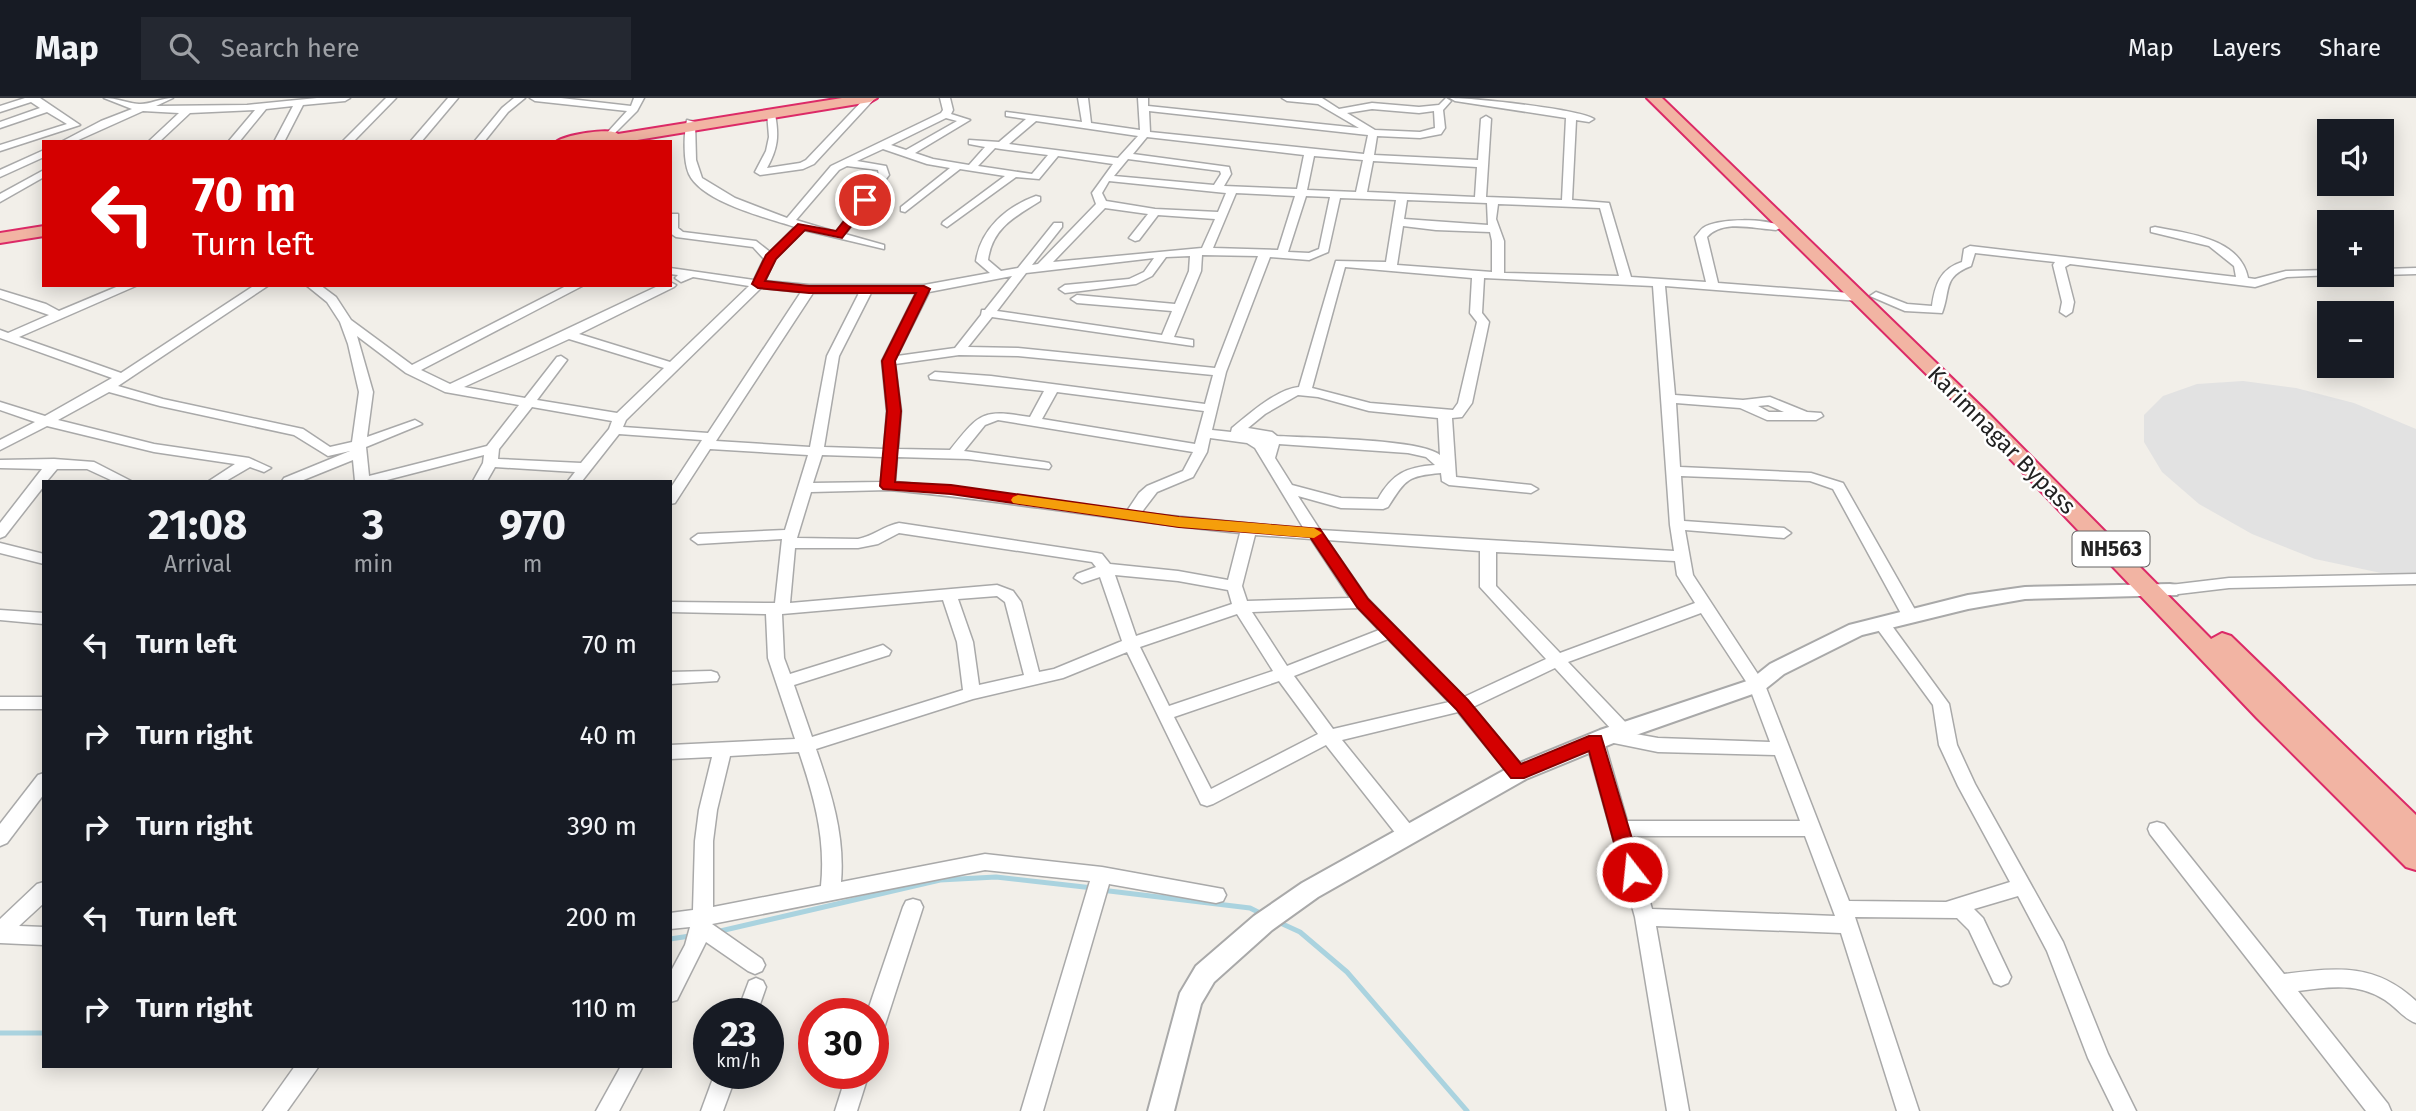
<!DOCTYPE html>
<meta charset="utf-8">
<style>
:root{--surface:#171b24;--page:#242831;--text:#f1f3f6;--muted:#9ea1a6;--line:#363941}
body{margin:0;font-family:"Fira Sans",sans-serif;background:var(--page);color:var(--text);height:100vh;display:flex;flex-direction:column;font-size:26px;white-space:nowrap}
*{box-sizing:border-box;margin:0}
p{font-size:23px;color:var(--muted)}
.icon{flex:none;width:38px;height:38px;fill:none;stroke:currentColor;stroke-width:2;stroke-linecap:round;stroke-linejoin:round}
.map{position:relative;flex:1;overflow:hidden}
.panel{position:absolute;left:42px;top:382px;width:630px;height:588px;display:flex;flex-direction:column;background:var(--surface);border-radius:0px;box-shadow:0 4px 18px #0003}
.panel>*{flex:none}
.banner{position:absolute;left:42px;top:42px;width:630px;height:147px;border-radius:0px;box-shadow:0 4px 18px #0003;background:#d40000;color:#fff;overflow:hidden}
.buttons{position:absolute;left:2317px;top:21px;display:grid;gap:14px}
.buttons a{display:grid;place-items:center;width:77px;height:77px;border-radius:0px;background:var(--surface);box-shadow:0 4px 18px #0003;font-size:35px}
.speed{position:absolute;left:693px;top:900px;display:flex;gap:14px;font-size:35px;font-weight:700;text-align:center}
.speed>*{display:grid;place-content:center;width:91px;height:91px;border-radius:50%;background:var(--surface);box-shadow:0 4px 18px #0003;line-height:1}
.speed small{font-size:18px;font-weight:400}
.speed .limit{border:10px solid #d22;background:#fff;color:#111}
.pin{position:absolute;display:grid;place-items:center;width:60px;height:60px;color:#fff;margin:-30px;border:4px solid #fff;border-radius:50%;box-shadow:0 2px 7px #0007}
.me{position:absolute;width:77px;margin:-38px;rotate:344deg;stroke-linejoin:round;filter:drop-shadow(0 0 5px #0008)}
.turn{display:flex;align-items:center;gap:24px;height:147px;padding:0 35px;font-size:32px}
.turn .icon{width:91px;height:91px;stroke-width:2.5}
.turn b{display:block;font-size:49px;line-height:60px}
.eta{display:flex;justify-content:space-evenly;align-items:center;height:119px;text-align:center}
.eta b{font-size:42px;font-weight:700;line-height:49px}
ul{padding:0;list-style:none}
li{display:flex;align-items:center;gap:21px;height:91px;padding:0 35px}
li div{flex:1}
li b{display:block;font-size:26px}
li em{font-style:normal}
header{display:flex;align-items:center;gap:42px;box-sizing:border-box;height:98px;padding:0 35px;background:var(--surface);border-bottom:2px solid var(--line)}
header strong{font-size:33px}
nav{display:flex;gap:38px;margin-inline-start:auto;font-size:24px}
.search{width:490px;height:63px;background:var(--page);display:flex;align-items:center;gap:18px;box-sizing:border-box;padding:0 24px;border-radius:0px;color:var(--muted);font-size:26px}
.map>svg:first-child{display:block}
.parking{fill:#e2e2e2}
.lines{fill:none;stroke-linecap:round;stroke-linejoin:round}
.stream{stroke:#aad3df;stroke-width:5}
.minor-casing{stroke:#a9a9a9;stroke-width:3}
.tertiary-casing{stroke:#a9a9a9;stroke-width:4}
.trunk-casing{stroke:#dc2a67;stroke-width:4}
.minor{fill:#fff;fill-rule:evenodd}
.tertiary{fill:#fff;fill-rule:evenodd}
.trunk{fill:#f2b4a3;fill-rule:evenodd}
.route{fill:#d40000;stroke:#8a0000;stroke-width:2}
.slow{fill:#f59e0b}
.labels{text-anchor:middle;stroke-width:5;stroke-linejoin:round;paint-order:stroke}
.shield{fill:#fff;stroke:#646464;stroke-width:2}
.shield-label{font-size:21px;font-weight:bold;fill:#222}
.street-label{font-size:23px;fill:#222;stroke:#fff}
</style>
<header>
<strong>Map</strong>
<div class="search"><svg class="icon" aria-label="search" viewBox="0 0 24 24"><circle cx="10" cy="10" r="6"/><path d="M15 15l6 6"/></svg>Search here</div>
<nav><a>Map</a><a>Layers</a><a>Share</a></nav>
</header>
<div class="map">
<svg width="2416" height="1013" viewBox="0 0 2416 1013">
<rect width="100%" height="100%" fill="#f2efe9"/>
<path class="parking" d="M2243 283 2296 290 2354 305 2416 331V477L2381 475 2315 461 2252 436 2199 406 2162 374 2144 344V317L2163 298 2197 286Z"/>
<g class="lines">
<g class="stream">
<path d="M1101 792 1250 810 1262 816"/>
<path d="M1276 823 1300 834 1347 874 1467 1013"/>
<path d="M716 834 940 782 996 779 1093 790"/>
<path d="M670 841 690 838"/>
<path d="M0 935H44"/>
</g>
<defs>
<g id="minor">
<path d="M25 0H40L80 27 0 53V47L67 26 47 14 0 30V24L40 10 31 4 0 14V8Z"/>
<path d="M104 0C117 0 127 5 139 6 148 7 161 0 173 0L156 8 247 7 317 0H350L345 3 303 7 284 44H274L293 8 266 11 239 44H228L255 12 190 15 159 44H148L179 15 143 13 74 44H61L101 23 132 11Z"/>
<path d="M386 0H396L353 44H342Z"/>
<path d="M448 0H458L421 44H410Z"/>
<path d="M514 0H525L508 14 484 44H474L502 10Z"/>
<path d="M530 0H561L631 8 634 0H644L637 13 611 39 606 36 627 13 535 3Z"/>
<path d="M865 0H875L814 66 803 71 760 77 755 74 766 53 769 39 767 14 775 16C779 38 778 50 767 70L800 65 806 62Z"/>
<path d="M940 0H950L953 12 951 16 970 22 915 55 933 61 969 67 985 49 969 46V42L999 44 1026 21 1006 18V14L1082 24 1078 0H1088L1091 25 1140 32 1138 0H1148V8L1359 30 1318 6 1287 3 1282 0H1322L1339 11 1372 5 1419 9 1439 7 1446 0 1451 3 1443 12 1445 30 1441 36 1420 40 1377 38 1374 57 1478 62 1481 21 1486 18 1491 21 1486 99 1562 102 1566 20 1455 3 1450 0C1474 0 1578 11 1594 21L1589 24 1576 22 1572 102 1609 105 1631 179 1706 184 1695 139C1697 137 1701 131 1703 130 1717 120 1768 120 1782 129L1776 132C1755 131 1723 121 1707 139L1718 185 1863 196 1865 199 1859 203 1665 188 1675 297 1743 302 1770 299 1807 314 1821 315 1823 318 1816 322H1767L1740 310 1676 305 1680 369 1811 375 1843 385 1918 517 1916 521H1904L1833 391 1810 383 1681 378 1684 423 1784 430 1791 435 1784 440 1685 432 1693 477 1765 587 1849 803 1946 804 2010 784 1958 688 1939 647 1933 607 1873 525 1875 521H1887L1949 606 1957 647 1975 686 2063 844 2108 956 2136 1013H2114L2088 960 2047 853 2018 798 1974 811 1983 820 2011 879 2008 885 2001 888 1994 885 1969 832 1957 820 1855 819 1919 1013H1897L1841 835 1656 828 1689 1013H1667L1635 819 1586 643 1589 638H1599L1602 633 1612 632 1555 570 1473 609 1524 670 1527 675 1524 680 1518 682 1512 680 1458 614 1342 642 1414 731 1416 736 1414 741 1407 744 1400 741 1326 647 1213 706 1207 708 1201 706 1127 554 1063 580 973 601 816 651C831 694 845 737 841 784L985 756 1102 769 1223 791 1226 797 1223 803 1216 805 1109 786 1043 1013H1021L1090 783 985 772 712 826 762 861 765 867 762 873 755 876 748 873 706 844 677 902 670 904V875L685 847 690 829 670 831V815L693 812 695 743 699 712 712 659 670 661V647L795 641 768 560 766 516 670 514V504L775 505 782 441 698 446 691 441 698 436 785 432 808 357 710 351 675 405 670 406V391L702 342 619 336 582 383H568L575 374 495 369 487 383H473L483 365 484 357 383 383H355L353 362 301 383H282L284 380 350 353 328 358 294 337 160 308 109 294 58 322 154 346 249 360 271 370 264 374 250 369 226 383H209L235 366 154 354 47 328 0 352V342L35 324 0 312V304L45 318 112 280 0 240V232L8 235 49 217 0 200V192L46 206 59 213 121 187H138L19 239 121 275 255 187H269L118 288 163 301 303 331 330 349 352 344 359 294 348 246 340 224 327 204 306 187H320L336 199 351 222 412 267 568 187H584L421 272 450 286 660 187H670V184L676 187 674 189 579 236 670 264 749 188 693 179 681 184 675 180 678 177 670 176V170L754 182 764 161 753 149 676 139 670 135V116H678V130L683 134 756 143 770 154 795 129C767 120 702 104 689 76 683 63 684 35 687 22L695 24 696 62 702 80 735 100 787 120 831 68 941 15 943 12ZM1372 11 1419 15 1434 13 1435 30 1420 34 1375 32 1347 15ZM1149 13 1368 37 1364 56 1150 34ZM946 20 957 23 906 52 891 47ZM1036 23 1138 38 1118 60 1009 46ZM1147 39 1304 57 1297 91 1224 88 1231 76 1229 69 1133 56ZM995 50 1001 51 1048 57 1032 76 978 68ZM883 51 927 66 950 70 901 109V113L905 114 960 71 1005 78 943 124 942 126 947 129 1016 79 1039 81 1058 58 1113 66 1092 95 1096 106 1038 166 1032 167 1062 129V125H1054L1018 170 1001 173 988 162C992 130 1015 119 1040 103V99L1036 98C1006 109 981 131 976 163L990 175 924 187H809L765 183 775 161 804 132 884 151V147L845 136 889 77 886 68 857 63ZM1314 58 1363 62 1356 94 1307 92ZM1128 61 1220 73 1221 76 1214 87 1114 78ZM1373 63 1477 69 1475 99 1367 94ZM847 68 878 72 879 77 836 134 796 122 839 72ZM1109 83 1226 95 1218 114 1155 111 1106 103 1102 95ZM1236 95 1295 98 1278 152 1213 150ZM1306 98 1330 99 1319 151 1309 155 1288 154ZM1340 100 1396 102 1386 164 1336 163 1299 289C1277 291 1249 316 1232 330L1231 334 1212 332 1226 274 1270 159 1309 162 1328 154ZM1407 102 1487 105 1488 127 1404 121ZM1498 106 1600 110 1619 178 1504 175V143L1496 121ZM1105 110 1148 116 1129 140 1135 143 1139 142 1158 117 1215 121 1202 150 1053 164ZM1403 128 1436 132 1490 134 1492 143V174L1397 167ZM1202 157 1258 158 1215 270 1018 250 968 249 992 219 1193 248V242L1174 239 1201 173ZM1190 158 1189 173 1175 206 1077 197 1071 201 1077 205 1172 213 1162 237 997 213 1026 175 1154 160 1144 174 1129 181 1065 187 1059 191 1065 195 1136 186 1152 178 1166 159ZM1345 169 1472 180 1470 215 1477 224 1458 305 1453 312 1370 305 1312 290ZM1012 178 985 212H982L981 217 955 250 897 258 929 194ZM1484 180 1653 188 1670 427 1674 453 1320 432 1298 398 1341 410 1383 411 1388 409C1406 381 1407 378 1441 375L1442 383 1449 387 1531 395 1538 391 1531 387 1456 379 1452 320 1462 319 1472 305 1489 224 1482 215ZM761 190 801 194 708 335 623 329 626 322ZM813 195H859L827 258 810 349 716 343ZM871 195H916L882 263 887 313 884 351 824 349 839 258ZM357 238 406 275 445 294 519 307 487 348 369 378 366 349 422 326 415 322 367 339 373 294ZM569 241 664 270 617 315 537 302 567 262 561 258 557 259 525 300 464 289ZM959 257 1018 258 1213 277 1205 306 991 278 935 274 929 278 930 281 1044 293 1030 319C981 311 980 315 950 352L898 351 901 313 895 266ZM1057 294 1204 313 1195 346 1042 321ZM1298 297 1318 299 1369 313 1438 320 1440 357C1422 341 1308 340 1277 338L1272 334 1248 330 1265 316ZM1768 307 1784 314H1769L1758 308ZM532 309 612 323 609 331 581 365 498 361 499 351ZM998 322 1193 354 1183 373 1147 388 1139 395 1127 413 962 390 895 384 897 359 968 361 1049 371 1051 368 1049 365 1044 364 964 353 985 327ZM1210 340 1247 345 1255 350 1304 431 1141 415 1157 394 1193 379 1207 354ZM1279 346 1408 355 1426 359 1435 367C1406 369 1392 376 1378 401L1341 400 1292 387 1275 360ZM822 357 883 359 881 384 813 385ZM888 392C1006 402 1123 424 1240 435L1228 482 1178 473 1110 466 1102 456 1097 455 899 425C884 428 873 438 858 441L797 440 811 394ZM899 435 1092 464 1096 469 1077 476 1074 480 1082 485 1100 479 1122 543 1054 571 1039 574 1021 504 1013 493 997 487 790 505 795 450H858L878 446ZM1255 437 1311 441 1350 500 1247 503 1242 488ZM1327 442 1480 453V489L1546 561 1464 599 1368 501ZM1496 454 1675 463 1677 477 1695 505 1560 555 1496 488ZM1115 477 1178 483 1228 492 1232 506 1136 538ZM997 498 1005 504 1024 577 979 587 973 544 958 501ZM943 502 957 544 963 592 812 639 794 587 889 557 891 553 883 547 790 576 784 560 782 516ZM1358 510 1379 532 1287 568 1252 514ZM1701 515 1749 588 1770 644 1658 640 1630 635 1629 628 1568 564ZM1237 516 1273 573 1169 608 1140 549ZM1388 541 1449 604 1333 631 1294 578ZM1279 583 1318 636 1211 691 1174 619ZM1604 643 1658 654 1775 657 1800 723H1627ZM799 654C814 698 826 741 821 788L713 809V743L717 712 730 658ZM1631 738H1805L1835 818 1652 811Z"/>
<path d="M44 52V59L0 79V72Z"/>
<path d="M42 73 44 79 0 104V96Z"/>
<path d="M2155 129C2189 136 2240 140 2248 180L2255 181 2286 173 2329 172V177H2334L2287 179 2255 189 2070 166 2065 169 2074 204 2072 214 2066 218 2060 214 2062 204 2053 167 2055 164 1975 155 1971 168C1942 179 1951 192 1942 215L1905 213 1870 198 1876 194 1907 206 1932 208C1935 187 1940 171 1962 164L1964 151 1970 148 2236 179 2234 168 2209 148 2151 134V130Z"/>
<path d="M2416 170V176L2382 177H2379H2382V171Z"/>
<path d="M54 361 94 364 131 383H113L87 371H57L47 383H44V388L5 438 0 440V425L42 371 0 370V362Z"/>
<path d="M0 445 44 456V466L0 455Z"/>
<path d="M2416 476V486L2229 490 2170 497 2162 492 2170 487 2229 480Z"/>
<path d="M0 512 44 515V526L0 522Z"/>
<path d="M711 573 717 575 719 579 717 583 670 586V574Z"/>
<rect x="0" y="599" width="44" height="12"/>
<path d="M44 675V696L7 745 0 748V726L38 677Z"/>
<path d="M2157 724 2164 726 2284 876C2336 870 2374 864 2416 903V925C2404 921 2396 909 2385 902 2358 884 2328 889 2298 893L2388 1006 2391 1013H2366L2150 736 2148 731 2150 726Z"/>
<path d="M44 784V805L19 828 44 829V847L0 845V821L37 786Z"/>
<path d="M913 801 920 803 923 809 884 930 880 937 873 939V915H867L903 809 906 803Z"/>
<path d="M756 880 763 883 766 889 757 915H737L749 883Z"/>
<path d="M295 968H319L287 1013H263Z"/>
<path d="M621 968H643L619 1013H596Z"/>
<path d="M715 975H737L723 1013H701Z"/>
<path d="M847 975H869L857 1013H835Z"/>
</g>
<path id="tertiary" d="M2170 486 2177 487 2180 492 2177 497 2025 501 1968 511 1862 537 1784 576 1764 592 1616 644 1526 681 1318 799 1272 832 1214 884 1201 906 1174 1013H1148L1180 895 1196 868 1254 818 1302 785 1510 669 1600 632 1750 582 1770 566 1849 527 1968 497 2025 489Z"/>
<g id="trunk">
<path d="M842 0H877L870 4 625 44H556C565 37 610 29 618 36Z"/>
<path d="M1647 0H1662L1989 316 2211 541 2222 535 2231 538 2416 717V772L2406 769 2257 620 1975 324Z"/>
<path d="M44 128V138L0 145V135Z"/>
</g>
</defs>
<use href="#minor" class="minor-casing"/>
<use href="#tertiary" class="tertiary-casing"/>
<use href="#trunk" class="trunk-casing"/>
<use href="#minor" class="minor"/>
<use href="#tertiary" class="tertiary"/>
<use href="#trunk" class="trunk"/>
</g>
<path class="route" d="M865 99 871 102 842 140 805 132 776 161 765 183 809 188H924L930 191 895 263 901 313 895 384 951 387 1179 419 1320 431 1368 501 1468 602 1521 666 1589 638H1601L1642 774 1639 780 1632 782 1625 780 1622 774 1589 653 1524 680H1511L1456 611 1357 509 1310 439 1179 429 951 396 883 391 880 388 887 313 882 263 916 195H809L758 190 752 186 766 157 798 126 836 133 862 100Z"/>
<path class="slow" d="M1018 397 1179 419 1314 430 1322 435 1314 440 1179 429 1013 405 1011 402 1013 399Z"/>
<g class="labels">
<rect class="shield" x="2072.5" y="433.5" width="77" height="35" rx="5"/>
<g class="shield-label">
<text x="2111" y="458">NH563</text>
</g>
<g class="street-label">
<text transform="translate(2002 342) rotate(45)" y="8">Karimnagar Bypass</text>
</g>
</g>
</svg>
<div class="buttons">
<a><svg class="icon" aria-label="sound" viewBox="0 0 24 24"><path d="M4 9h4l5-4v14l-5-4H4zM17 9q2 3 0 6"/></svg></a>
<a>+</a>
<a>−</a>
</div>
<div class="speed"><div>23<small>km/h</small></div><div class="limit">30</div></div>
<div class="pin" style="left:865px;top:102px;background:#d93025"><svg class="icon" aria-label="arrive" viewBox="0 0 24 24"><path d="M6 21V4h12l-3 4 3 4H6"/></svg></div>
<svg class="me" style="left:1632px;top:774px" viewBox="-20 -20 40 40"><circle r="17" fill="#d40000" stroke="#fff" stroke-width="3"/><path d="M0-11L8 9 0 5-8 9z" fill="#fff"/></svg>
<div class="banner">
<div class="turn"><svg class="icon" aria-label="left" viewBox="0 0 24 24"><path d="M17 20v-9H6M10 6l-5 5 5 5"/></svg><div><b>70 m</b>Turn left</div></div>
</div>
<section class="panel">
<div class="eta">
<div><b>21:08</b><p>Arrival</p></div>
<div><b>3</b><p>min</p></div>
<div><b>970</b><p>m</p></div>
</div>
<ul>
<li><svg class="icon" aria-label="left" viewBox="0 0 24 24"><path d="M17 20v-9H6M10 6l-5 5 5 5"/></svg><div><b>Turn left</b></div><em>70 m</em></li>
<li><svg class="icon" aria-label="right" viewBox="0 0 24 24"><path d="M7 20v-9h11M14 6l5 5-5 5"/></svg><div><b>Turn right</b></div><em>40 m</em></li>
<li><svg class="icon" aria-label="right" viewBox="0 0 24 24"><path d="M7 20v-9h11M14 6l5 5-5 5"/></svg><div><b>Turn right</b></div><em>390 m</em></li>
<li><svg class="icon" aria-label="left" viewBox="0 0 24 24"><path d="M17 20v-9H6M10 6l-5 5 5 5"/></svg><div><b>Turn left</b></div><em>200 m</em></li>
<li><svg class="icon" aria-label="right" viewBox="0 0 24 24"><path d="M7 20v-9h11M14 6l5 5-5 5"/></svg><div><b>Turn right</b></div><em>110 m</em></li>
</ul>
</section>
</div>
